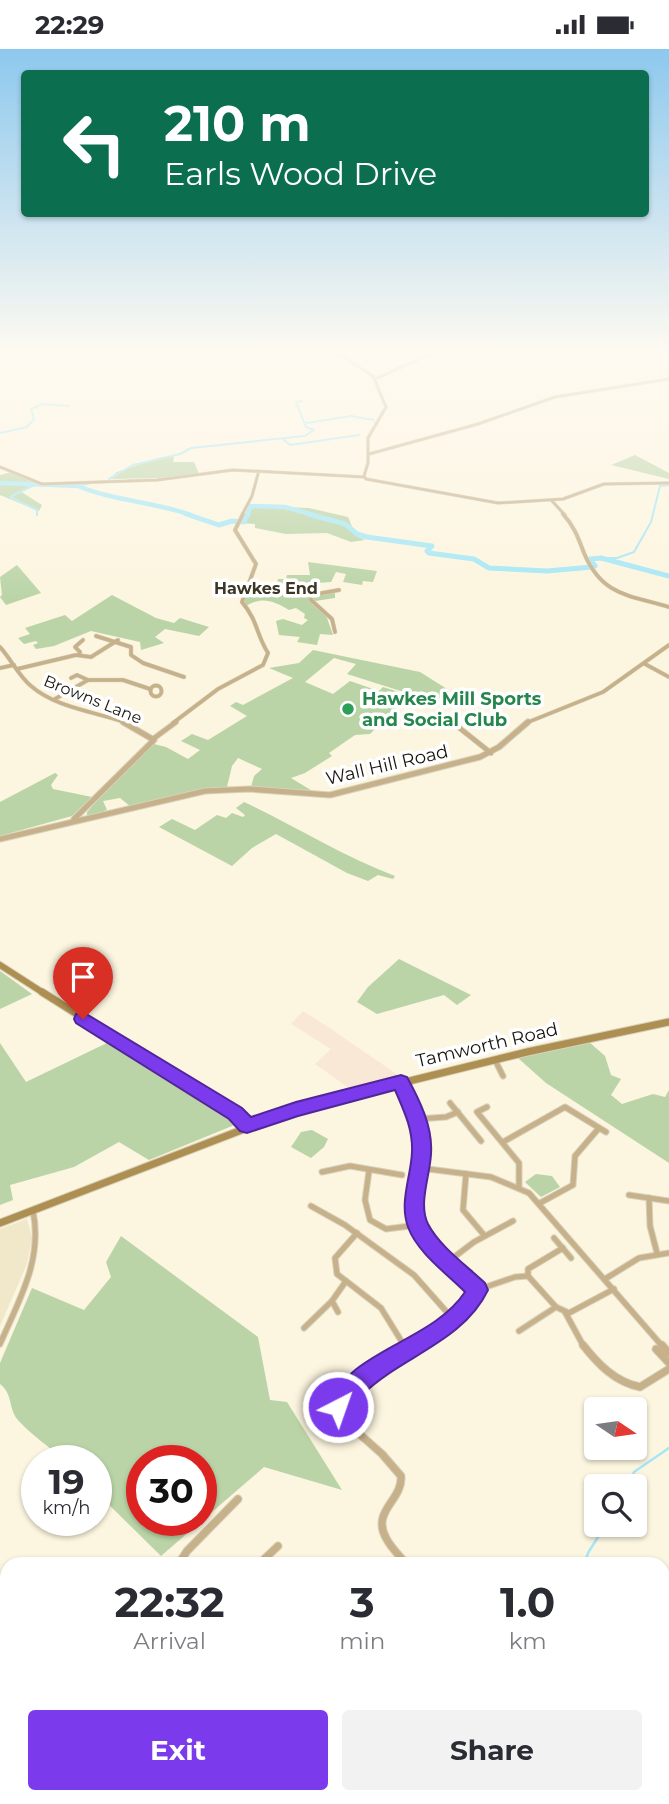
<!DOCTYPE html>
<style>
:root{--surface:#fff;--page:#f2f2f3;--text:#2b2b33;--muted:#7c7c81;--accent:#7c3aed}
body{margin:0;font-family:Montserrat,sans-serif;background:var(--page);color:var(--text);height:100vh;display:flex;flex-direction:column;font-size:26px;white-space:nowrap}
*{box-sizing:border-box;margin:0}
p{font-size:23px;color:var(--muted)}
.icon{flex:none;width:38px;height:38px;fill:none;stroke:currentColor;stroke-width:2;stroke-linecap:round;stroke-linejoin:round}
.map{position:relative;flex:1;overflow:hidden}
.side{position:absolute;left:0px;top:1508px;width:670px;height:247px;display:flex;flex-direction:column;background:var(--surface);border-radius:21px 21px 0 0;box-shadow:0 2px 5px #0004}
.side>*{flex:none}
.top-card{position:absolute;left:21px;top:21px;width:628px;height:147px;border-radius:7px;box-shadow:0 2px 5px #0004;background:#0b6e4f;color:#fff;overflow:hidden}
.needle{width:46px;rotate:103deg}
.fabs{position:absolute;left:584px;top:1348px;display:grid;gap:14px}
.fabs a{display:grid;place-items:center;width:63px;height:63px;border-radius:7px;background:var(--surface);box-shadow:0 2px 5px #0004;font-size:35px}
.speed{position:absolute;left:21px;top:1396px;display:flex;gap:14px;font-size:35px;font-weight:700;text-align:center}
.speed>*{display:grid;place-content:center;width:91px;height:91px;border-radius:50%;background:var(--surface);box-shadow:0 2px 5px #0004;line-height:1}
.speed small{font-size:18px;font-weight:400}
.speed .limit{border:10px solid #d22;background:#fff;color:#111}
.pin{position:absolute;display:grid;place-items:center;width:60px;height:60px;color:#fff;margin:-72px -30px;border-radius:50% 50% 50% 0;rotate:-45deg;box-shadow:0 0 7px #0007}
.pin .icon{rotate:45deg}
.me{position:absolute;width:77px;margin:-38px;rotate:41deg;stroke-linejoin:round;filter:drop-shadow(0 0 5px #0008)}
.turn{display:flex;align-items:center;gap:24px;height:147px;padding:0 28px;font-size:32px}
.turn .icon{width:91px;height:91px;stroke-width:2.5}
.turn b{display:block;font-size:49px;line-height:60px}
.eta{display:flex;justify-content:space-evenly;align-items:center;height:119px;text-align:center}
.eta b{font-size:42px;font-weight:700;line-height:49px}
.cta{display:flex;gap:14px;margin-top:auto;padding:14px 28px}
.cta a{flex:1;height:80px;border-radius:7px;background:var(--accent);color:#fff;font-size:28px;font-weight:700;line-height:80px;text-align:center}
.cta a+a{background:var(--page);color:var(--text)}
.status{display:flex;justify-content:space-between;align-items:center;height:49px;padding:0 35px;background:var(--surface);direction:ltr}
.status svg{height:19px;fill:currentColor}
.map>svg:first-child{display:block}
.built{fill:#f1e8ca}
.medical{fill:#fae8d7}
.green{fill:#bad4a7;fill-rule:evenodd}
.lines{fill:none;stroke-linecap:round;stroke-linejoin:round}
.stream-far1{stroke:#a5e7f6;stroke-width:2}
.stream{stroke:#a5e7f6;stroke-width:2.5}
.river-far1{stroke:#a5e7f6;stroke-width:4.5}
.river{stroke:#a5e7f6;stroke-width:5}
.minor-far4-casing{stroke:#d7d1bd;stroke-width:3.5}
.minor-far3-casing{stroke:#d7d1bd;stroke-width:4.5}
.minor-far2-casing{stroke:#d7d1bd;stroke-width:6}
.minor-far1-casing{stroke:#d7d1bd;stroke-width:7}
.minor-casing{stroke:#d7d1bd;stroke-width:9}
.tertiary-far2-casing{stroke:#d7d1bd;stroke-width:3.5}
.tertiary-far1-casing{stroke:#d7d1bd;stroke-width:4.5}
.tertiary-casing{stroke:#d7d1bd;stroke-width:7}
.secondary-far1-casing{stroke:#d7d1bd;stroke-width:8}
.secondary-casing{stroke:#d7d1bd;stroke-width:9}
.minor-far4{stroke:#c6b18a;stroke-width:2.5}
.minor-far3{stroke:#c6b18a;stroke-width:3.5}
.minor-far2{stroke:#c6b18a;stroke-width:4.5}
.minor-far1{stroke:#c6b18a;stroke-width:5}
.minor{stroke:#c6b18a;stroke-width:7}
.tertiary-far2{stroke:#c6b18a;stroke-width:2.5}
.tertiary-far1{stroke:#c6b18a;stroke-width:3.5}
.tertiary{stroke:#c6b18a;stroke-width:5}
.secondary-far1{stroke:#ae8f52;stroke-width:6}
.secondary{stroke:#ae8f52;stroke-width:7}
.route{fill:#7c3aed;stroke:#51269a;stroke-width:2}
.leisure-dot{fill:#2e9e5b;stroke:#fff;stroke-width:2.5}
.labels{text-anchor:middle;stroke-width:7;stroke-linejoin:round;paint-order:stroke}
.far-neighbourhood-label{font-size:16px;font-weight:bold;fill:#3c3625;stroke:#fff}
.far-street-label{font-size:16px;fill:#17140d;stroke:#fff}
.leisure-label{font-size:18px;font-weight:bold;fill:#27864d;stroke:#fff;text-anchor:start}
.street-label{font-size:18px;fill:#17140d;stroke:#fff}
</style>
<div class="status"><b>22:29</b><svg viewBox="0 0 49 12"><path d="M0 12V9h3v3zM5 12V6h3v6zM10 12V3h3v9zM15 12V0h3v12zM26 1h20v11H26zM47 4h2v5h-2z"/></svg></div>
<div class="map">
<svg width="669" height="1755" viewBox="0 0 669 1755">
<rect width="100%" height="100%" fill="#fcf5df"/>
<path class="built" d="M27 1170 32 1189 27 1215 0 1277V1180Z"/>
<path class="medical" d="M303 962 328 978 401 1028 349 1039 315 1015 331 1000 291 975Z"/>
<g class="green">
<path d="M635 406 669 424V430L611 416Z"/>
<path d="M162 408H174L173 413H194L199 425 159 429 109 430 117 423Z"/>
<path d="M12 423 38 436 20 442 42 456 39 462 0 446V426Z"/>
<path d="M251 457 309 459 348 468 356 487 365 491 351 493 327 484 286 485 255 479V475L240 474Z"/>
<path d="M308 513 377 522 373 533 363 532 362 536 343 533 346 525 336 523 331 533 276 537 278 530H286L287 526H310Z"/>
<path d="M17 516 41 544 6 556 0 548 2 546 0 528Z"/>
<path d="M253 536 293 540 306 546 335 543V549L315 552 312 555 326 566 333 586 320 585 317 596 297 593 300 588 279 586 276 572 283 570 302 576 308 571 304 569 305 565 296 559 289 561C274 552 262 547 246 557L244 549Z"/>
<path d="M112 546 156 569 174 574 180 569 209 578 199 587 165 580 155 588 164 594 141 601 140 593 91 582 54 597 36 600 33 596 38 594 36 592 24 595 18 589 30 585 25 579 65 566 72 572Z"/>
<path d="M313 601 420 623 447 640V645L435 651 426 650 347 625 356 615 334 609 305 633 333 645 350 632 376 641 371 646 374 647 383 638 399 643 391 652H403L370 685 355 686 329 704 332 707 305 724 291 729 314 743 251 738 254 727 262 720 238 709 232 717 227 738 197 741 131 758 120 749 103 752 107 761 104 762 105 765 87 769V763L122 723 154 695 166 698 188 710 200 701 181 692 192 685 208 691 247 667 230 657 236 653 243 656 293 629 269 619 299 614Z"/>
<path d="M55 724 58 726 51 736 53 740 92 748 72 767 0 787V753Z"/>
<path d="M244 753C295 777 342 807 395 827L393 830 378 826 368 832 347 824 276 785 252 799 232 817 159 778 172 770 195 781 217 766 226 769 232 764 243 768 245 766 236 759Z"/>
<path d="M399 910 471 946 457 956 444 946 377 965 357 953 368 938Z"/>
<path d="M0 922 32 945 0 960Z"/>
<path d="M111 992 233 1067 237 1075 149 1111 119 1093 74 1118 10 1136 13 1151 0 1156V994L26 1033Z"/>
<path d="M589 993 605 1007 611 1026 621 1030 611 1046 622 1055 653 1045 665 1048 669 1041V1114L546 1034 518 1009Z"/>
<path d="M312 1081 328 1090 324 1098 311 1109 291 1098 301 1083Z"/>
<path d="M536 1125 552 1127 560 1138 541 1148 525 1133Z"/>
<path d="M121 1187 258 1288 270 1351 287 1353 342 1441 264 1418 161 1507 96 1443V1412H65C50 1398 30 1385 17 1370 8 1358 13 1345 0 1335V1314L32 1239 84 1261 111 1228 106 1213ZM142 1412H201V1472H142Z"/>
</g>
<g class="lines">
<g class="stream-far1">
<path d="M307 374 351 367 374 371"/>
<path d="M0 384 27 378 34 370 31 360 42 355 69 357"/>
<path d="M283 390 290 396 359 386"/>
<path d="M109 430 133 416 180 405 191 399 305 387 314 381 306 378 296 353 302 352"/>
<path d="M32 437 10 448 37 461V466"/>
<path d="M78 437 91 434"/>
<path d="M601 509H617L634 503 651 473 660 437 669 436"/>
</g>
<g class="stream">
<path d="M628 1437 634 1423 669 1399"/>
<path d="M584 1516 588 1504 606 1475"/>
<path d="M504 1755 505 1748"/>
</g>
<g class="river-far1">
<path d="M0 434 78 437C114 452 155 453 191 466"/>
<path d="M247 466 251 457 285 458 314 466"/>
</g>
<g class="river">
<path d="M186 465 219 476 232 472 244 473 248 465"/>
<path d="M308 465 345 475 357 485 367 488 432 497 427 502 429 504 474 510 489 519 547 522 592 518"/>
<path d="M595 517 590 510 601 509 669 527"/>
</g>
<defs>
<g id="minor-far4">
<path d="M375 330 431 305"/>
<path d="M369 405 478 375 555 348 669 330"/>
<path d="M0 418 42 435 157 431 233 421 364 428"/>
<path d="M552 452 565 466"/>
<path d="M242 466 252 447 258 425"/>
</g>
<g id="minor-far3">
<path d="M563 465C574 477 578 488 584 504 602 547 629 546 669 558"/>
<path d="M249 534 293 539 311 546 339 541"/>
<path d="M311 546V551L332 570 335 583"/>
<path d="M96 587 131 598V606L143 614 184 628"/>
<path d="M79 606 80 603 75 598 83 591"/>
<path d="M645 615 669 628"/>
<path d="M0 619 14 616"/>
<path d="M17 620 76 606 91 608 118 591"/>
<path d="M88 631H123L150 640"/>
<circle cx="156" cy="642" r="5.5"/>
<path d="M55 650 88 631 77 626 71 629"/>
<path d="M449 670 454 674"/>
<path d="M173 674 218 640 263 616 268 604C256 585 258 572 242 553L256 515 235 481 243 465"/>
</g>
<g id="minor-far2">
<path d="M452 673 491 704"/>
<path d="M153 690 176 673"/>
</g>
<g id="minor-far1">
<path d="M495 1011 503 1027"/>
<path d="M401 1034C411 1055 422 1078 422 1101 422 1127 408 1152 418 1177 429 1204 460 1218 477 1241 460 1269 437 1283 409 1298"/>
<path d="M450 1054 481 1092"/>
<path d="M487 1058 477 1063 519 1114V1137"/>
<path d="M418 1070 446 1068 458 1063"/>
<path d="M503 1093 565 1058 606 1083"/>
<path d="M420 1119 491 1128 529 1144 663 1298"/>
<path d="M369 1122 365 1151 370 1171 386 1180 418 1176"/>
<path d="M322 1123 350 1117 402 1126"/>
<path d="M466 1125 463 1161 484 1186"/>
<path d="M629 1146 669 1152"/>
<path d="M649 1149 650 1177 657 1204"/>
<path d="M540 1154 573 1136 575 1107 599 1079"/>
<path d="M311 1157 345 1176 414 1226 453 1270"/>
<path d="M357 1184 335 1209 337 1225 381 1259 405 1298"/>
<path d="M554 1189 571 1209"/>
<path d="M449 1212 474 1193 513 1172"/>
<path d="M528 1227V1220L563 1199"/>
<path d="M605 1230 639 1209 669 1204"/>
<path d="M477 1241 515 1228 528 1227 556 1258 569 1264 614 1240"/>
<path d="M338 1263 332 1252 346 1232"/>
<path d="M565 1263 584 1298"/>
<path d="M304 1279 332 1252"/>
<path d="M519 1282 556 1258"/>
<path d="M0 1295C19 1251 43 1211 33 1162"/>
</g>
<g id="minor">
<path d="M404 1296 406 1299"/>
<path d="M583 1296C598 1315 615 1333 640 1338L669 1320"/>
<path d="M662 1296 669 1304"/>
<path d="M656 1300 669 1314"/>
<path d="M178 1516 187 1502 238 1450"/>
<path d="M258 1516 278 1497"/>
<path d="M407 1516C400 1507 391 1499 386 1489 371 1462 403 1451 401 1427L382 1405 338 1366C343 1334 385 1310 412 1296"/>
<path d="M0 1689 7 1683"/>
<path d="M200 1748 207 1755"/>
<path d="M355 1748 375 1755"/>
<path d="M71 1755 75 1748"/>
<path d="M303 1755 307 1748"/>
</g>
<path id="tertiary-far2" d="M338 305 373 327 386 358 368 389V414L364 427 366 430 498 454 563 450 604 435 669 434"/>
<g id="tertiary-far1">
<path d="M0 598C11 610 18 626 31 637 56 659 97 663 127 674"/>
<path d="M526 674 603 643 669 596"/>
</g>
<g id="tertiary">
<path d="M74 770 154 691 123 673"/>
<path d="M0 790 205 742 249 740 330 746 480 708 499 698 528 673"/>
</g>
<path id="secondary-far1" d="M0 916 45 945"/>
<g id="secondary">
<path d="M42 943 236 1065 247 1077"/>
<path d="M0 1174 296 1060 527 1003 669 973"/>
</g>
</defs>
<use href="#minor-far4" class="minor-far4-casing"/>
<use href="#minor-far3" class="minor-far3-casing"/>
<use href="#minor-far2" class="minor-far2-casing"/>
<use href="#minor-far1" class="minor-far1-casing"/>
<use href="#minor" class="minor-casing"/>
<use href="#tertiary-far2" class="tertiary-far2-casing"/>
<use href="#tertiary-far1" class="tertiary-far1-casing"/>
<use href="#tertiary" class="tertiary-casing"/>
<use href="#secondary-far1" class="secondary-far1-casing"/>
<use href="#secondary" class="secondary-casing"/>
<use href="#minor-far4" class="minor-far4"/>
<use href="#minor-far3" class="minor-far3"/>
<use href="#minor-far2" class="minor-far2"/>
<use href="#minor-far1" class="minor-far1"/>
<use href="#minor" class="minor"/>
<use href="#tertiary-far2" class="tertiary-far2"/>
<use href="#tertiary-far1" class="tertiary-far1"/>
<use href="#tertiary" class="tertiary"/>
<use href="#secondary-far1" class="secondary-far1"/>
<use href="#secondary" class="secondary"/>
</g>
<linearGradient id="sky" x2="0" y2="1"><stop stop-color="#8dc8ee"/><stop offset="0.55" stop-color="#fefaf1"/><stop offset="1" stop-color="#fefaf1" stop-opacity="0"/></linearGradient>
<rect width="669" height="551" fill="url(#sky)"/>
<path class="route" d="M83 963 242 1059 251 1068 296 1053 401 1026 407 1028C420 1052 433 1078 431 1105 430 1127 418 1155 428 1175 440 1198 467 1217 485 1234L488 1241C463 1293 402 1307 363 1345 356 1352 349 1357 346 1366L338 1369 329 1366 326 1358C351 1299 431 1294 465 1243 446 1224 417 1203 408 1178 399 1153 411 1128 412 1103 413 1080 404 1062 395 1041L298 1067 247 1084 240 1082 229 1070 76 974 74 970 76 965Z"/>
<circle class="leisure-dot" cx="348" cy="660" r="7"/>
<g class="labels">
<g class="far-neighbourhood-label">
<text x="266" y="545">Hawkes End</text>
</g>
<g class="far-street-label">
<text transform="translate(93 650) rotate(22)" y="6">Browns Lane</text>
</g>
<g class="leisure-label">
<text x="362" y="656">Hawkes Mill Sports<tspan x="362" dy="21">and Social Club</tspan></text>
</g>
<g class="street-label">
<text transform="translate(387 716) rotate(-13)" y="6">Wall Hill Road</text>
<text transform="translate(487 996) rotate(-13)" y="6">Tamworth Road</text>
</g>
</g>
</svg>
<div class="fabs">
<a><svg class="needle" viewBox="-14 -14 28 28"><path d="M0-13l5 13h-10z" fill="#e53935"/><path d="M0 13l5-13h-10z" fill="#7c7c81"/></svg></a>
<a><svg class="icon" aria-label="search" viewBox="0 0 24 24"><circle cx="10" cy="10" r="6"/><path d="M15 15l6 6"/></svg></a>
</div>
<div class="speed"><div>19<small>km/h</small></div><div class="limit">30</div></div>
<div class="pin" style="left:83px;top:970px;background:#d93025"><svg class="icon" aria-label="arrive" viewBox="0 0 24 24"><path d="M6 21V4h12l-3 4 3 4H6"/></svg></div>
<svg class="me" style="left:338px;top:1358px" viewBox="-20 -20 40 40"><circle r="17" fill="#7c3aed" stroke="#fff" stroke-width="3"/><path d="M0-11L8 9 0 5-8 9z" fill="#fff"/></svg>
<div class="top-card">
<div class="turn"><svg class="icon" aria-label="left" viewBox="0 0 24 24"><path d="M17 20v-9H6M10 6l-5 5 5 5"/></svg><div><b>210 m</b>Earls Wood Drive</div></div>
</div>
<section class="side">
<div class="eta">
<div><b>22:32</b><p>Arrival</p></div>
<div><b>3</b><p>min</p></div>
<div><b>1.0</b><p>km</p></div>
</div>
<div class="cta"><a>Exit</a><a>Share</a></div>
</section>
</div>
